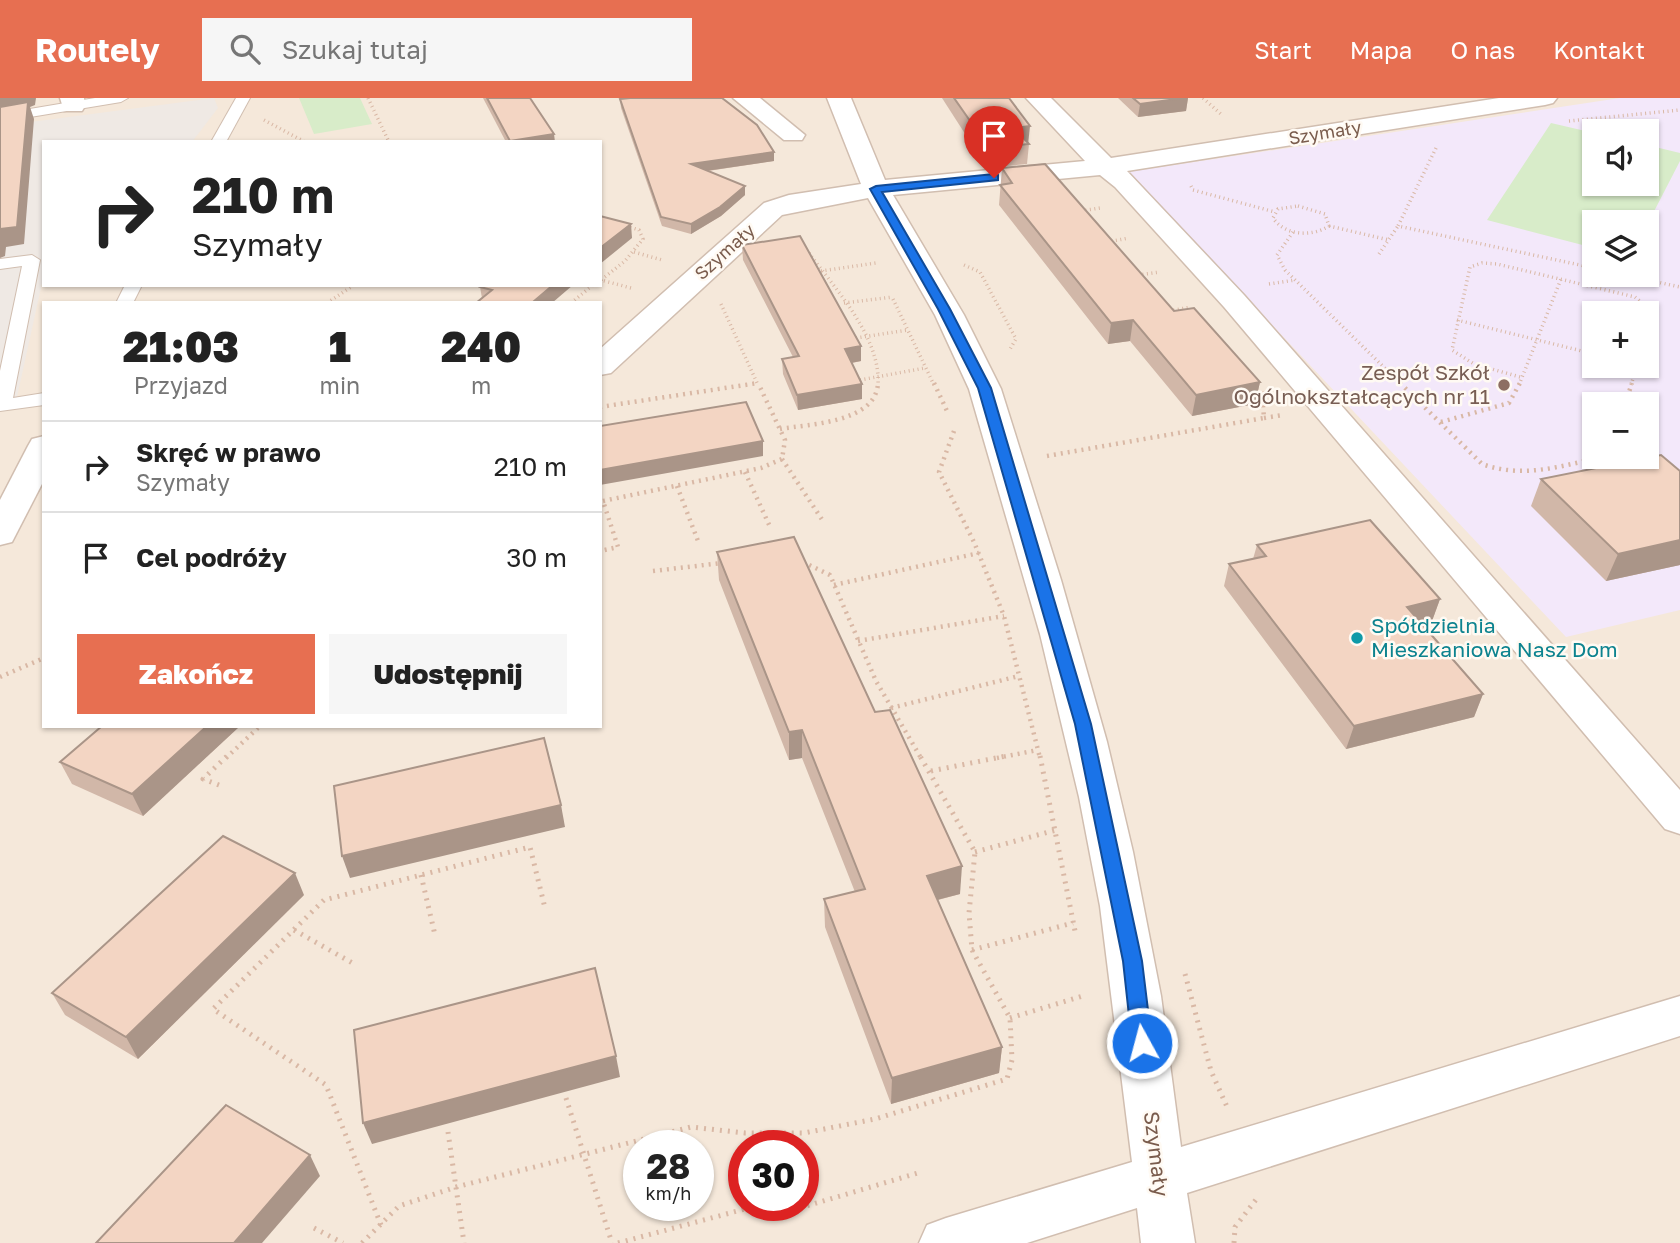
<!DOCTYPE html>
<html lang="pl">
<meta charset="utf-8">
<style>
:root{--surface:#fff;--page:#f6f6f6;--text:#222;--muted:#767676;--line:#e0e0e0;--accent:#e76f51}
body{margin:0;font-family:"Golos Text",sans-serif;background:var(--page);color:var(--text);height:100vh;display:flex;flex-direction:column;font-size:26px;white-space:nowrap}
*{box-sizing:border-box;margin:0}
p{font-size:23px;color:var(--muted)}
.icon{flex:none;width:38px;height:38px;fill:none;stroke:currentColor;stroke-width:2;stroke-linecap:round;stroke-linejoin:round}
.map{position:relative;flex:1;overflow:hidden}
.drawer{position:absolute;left:42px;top:203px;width:560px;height:427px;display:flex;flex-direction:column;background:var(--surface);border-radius:0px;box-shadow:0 2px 5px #0004}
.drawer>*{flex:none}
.hud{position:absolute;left:42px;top:42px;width:560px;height:147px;border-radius:0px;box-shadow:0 2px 5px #0004;background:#fff;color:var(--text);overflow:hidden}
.fabs{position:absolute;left:1582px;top:21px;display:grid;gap:14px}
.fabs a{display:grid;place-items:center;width:77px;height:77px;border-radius:0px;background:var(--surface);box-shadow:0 2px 5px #0004;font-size:35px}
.speed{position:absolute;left:623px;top:1032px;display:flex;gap:14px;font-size:35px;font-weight:700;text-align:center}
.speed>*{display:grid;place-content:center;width:91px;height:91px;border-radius:50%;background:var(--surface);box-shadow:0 2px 5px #0004;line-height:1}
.speed small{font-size:18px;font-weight:400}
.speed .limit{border:10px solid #d22;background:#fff;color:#111}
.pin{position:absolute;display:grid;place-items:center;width:60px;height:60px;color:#fff;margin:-72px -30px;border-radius:50% 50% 50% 0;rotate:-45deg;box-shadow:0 0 7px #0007}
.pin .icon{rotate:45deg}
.me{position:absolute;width:77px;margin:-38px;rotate:353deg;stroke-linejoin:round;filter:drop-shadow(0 0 5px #0008)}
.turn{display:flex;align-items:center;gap:24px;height:147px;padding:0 35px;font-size:32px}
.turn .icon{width:91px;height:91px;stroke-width:2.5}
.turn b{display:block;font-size:49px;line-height:60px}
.eta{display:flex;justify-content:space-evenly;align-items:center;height:119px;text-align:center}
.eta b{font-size:42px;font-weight:800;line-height:49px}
.cta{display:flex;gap:14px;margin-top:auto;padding:14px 35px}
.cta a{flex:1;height:80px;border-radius:0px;background:var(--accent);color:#fff;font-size:28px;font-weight:800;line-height:80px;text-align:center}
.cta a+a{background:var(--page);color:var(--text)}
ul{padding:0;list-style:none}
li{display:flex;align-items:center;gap:21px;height:91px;padding:0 35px;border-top:2px solid var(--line)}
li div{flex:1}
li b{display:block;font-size:26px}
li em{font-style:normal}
header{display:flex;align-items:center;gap:42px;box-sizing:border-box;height:98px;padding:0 35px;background:var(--accent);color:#fff}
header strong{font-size:33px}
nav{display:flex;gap:38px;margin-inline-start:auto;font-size:24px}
.search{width:490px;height:63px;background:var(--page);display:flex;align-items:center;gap:18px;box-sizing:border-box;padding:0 24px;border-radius:0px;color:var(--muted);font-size:26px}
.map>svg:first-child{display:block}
.residential{fill:#f5e8da;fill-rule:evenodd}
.industrial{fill:#efe9e4}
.education{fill:#f3e8fa;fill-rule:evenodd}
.green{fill:#d8ecc9}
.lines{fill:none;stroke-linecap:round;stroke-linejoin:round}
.lane-casing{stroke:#d1beb0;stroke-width:2}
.street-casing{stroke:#d1beb0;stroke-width:3}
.path-far2{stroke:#d9b8a5;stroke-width:3.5;stroke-dasharray:1 3.5;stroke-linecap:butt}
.path-far1{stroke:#d9b8a5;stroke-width:4.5;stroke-dasharray:2 5;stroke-linecap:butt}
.path{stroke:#d9b8a5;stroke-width:5;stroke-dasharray:2 6;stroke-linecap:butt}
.lane{fill:#fff;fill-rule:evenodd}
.street{fill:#fff;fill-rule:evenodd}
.wall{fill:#d1b7a8}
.shaded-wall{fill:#aa9588}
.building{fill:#f3d5c3;stroke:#aa9588;stroke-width:2}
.route{fill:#1a73e8;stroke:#114b97;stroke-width:2}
.education-dot{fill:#8d6e63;stroke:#fffaf3;stroke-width:2.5}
.culture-dot{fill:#0f9aa8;stroke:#fffaf3;stroke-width:2.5}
.labels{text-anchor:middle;stroke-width:5;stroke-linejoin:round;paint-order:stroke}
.far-street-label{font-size:18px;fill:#7a5c4d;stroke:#fffaf3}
.education-label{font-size:21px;fill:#785e54;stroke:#fffaf3;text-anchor:end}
.culture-label{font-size:21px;fill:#0d838f;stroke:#fffaf3;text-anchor:start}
.street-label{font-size:21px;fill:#7a5c4d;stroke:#fffaf3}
</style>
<header>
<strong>Routely</strong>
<div class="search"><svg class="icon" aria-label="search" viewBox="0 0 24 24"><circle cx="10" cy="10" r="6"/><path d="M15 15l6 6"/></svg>Szukaj tutaj</div>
<nav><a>Start</a><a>Mapa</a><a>O nas</a><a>Kontakt</a></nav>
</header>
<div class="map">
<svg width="1680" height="1145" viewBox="0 0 1680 1145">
<rect width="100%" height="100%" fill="#fdf6ec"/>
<path class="residential" d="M0 0H1680V1145H0ZM1594 33H1647V86H1594ZM44 44H600V187H44ZM1594 124H1647V177H1594ZM44 205H600V628H44ZM1594 215H1647V268H1594ZM1594 306H1647V359H1594ZM639 1048H698V1108H639ZM744 1048H803V1108H744Z"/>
<path class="industrial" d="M214 0 218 10 192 44H44V176L17 299 0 301V28Z"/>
<path class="education" d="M1620 0H1680V512L1566 539 1128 74ZM1594 33H1647V86H1594ZM1594 124H1647V177H1594ZM1594 215H1647V268H1594ZM1594 306H1647V359H1594Z"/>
<g class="green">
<path d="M299 0H360L372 26 314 36Z"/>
<path d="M1551 25 1594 35V86H1647V47L1680 55V63L1647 127V124H1594V150L1487 122Z"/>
</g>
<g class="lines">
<defs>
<g id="lane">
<path d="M95 0H128L121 4 0 24V16Z"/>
<path d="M236 0H250L226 44H211Z"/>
<path d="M32 157 40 162 13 300 44 295V307L0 313V273L22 168 0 171V161Z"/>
<path d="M125 187H142L133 205H116Z"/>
</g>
<g id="street">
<path d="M60 0H84L85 8 82 13H64Z"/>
<path d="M733 0H760L805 37 802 42H784Z"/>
<path d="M827 0H851L885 82 1085 63 1026 0H1051L1111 60 1499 0H1557L1553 5 1545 7 1127 73 1244 197 1680 692V736L1665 731 1224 209 1115 89 1100 77 893 97 964 217 1001 291 1061 482 1107 644 1133 754 1161 898 1181 1049 1680 898V938L1187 1095 1195 1145H1141L1137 1110 1027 1145H919L927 1127 946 1120 1132 1064 1100 808 1079 699 1040 536 969 291 935 217 868 100 782 117 611 275 600 277V251L764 105 789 97 861 86Z"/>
<path d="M44 338V382L12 444 0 447V402L28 348 32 341Z"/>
</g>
</defs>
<use href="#lane" class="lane-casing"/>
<use href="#street" class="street-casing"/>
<g class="path-far2">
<path d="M368 0 389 44"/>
<path d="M1203 0 1222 17"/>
<path d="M264 22 305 44"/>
<path d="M1569 23 1680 12"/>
<path d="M1436 50 1398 128 1594 170"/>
<path d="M1191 88 1193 92 1275 114"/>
<path d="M1298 108 1325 116 1329 128C1312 139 1285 138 1273 120L1278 111Z"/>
<path d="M1081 113 1100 110"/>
<path d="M626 128 639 132 643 141 625 163 601 182 631 190"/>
<path d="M1329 128 1389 142"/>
<path d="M1293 134 1277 157 1285 172 1402 287"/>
<path d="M1107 144 1129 140"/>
<path d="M634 154 662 162"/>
<path d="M809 155C835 191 881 239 878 287"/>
<path d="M1379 156 1398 128"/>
<path d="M964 167 980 174 1016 241 1009 253"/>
<path d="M821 173 876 165"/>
<path d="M1138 177 1160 174"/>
<path d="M1625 177 1680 189"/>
<path d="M1269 186 1295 182"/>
<path d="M893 201 934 287"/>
<path d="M327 205 354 187"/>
<path d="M571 205 593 187"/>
<path d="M844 205 893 199"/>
<path d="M721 206 758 287"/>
<path d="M1169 213 1191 209"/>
<path d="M1457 222 1594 256"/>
<path d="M856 240 908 232"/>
<path d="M1520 279 1474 266 1452 252 1470 169 1482 165 1497 166 1635 199 1653 214 1647 235"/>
<path d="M860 282 925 270"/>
<path d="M1519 287 1561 181"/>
<path d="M1631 287 1637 268"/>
</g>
<g class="path-far1">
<path d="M934 285 947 313"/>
<path d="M1400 285 1482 366C1523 381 1561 368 1602 359"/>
<path d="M1625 306 1632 285"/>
<path d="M600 309 758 285"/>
<path d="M1264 320 1283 317"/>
<path d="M1441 324 1509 305 1520 285"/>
<path d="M780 331C809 326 876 325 878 285"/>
<path d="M954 333 939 374 974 444 1004 518 1040 660"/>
<path d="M1047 358 1264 320 1262 293"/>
<path d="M782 361 823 423"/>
<path d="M745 374 771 431"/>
<path d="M677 388 698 443"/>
<path d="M600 403H603L618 449 600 453"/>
<path d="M603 403 761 370 782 361 785 342 759 287"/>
<path d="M803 464 830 477 876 583 921 660"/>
<path d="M653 473 722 465"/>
<path d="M834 487 979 455"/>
<path d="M858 543 1004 518"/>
<path d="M0 579 44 560"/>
<path d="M891 610 1019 578"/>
<path d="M226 660 260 628"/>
<path d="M997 660 1038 652"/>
</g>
<g class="path">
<path d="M1040 658 1076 838"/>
<path d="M931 673 1006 658"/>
<path d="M219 687 203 681 227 658"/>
<path d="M975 754 1056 732"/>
<path d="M421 777 435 837"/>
<path d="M294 832 356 867"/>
<path d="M972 852 1073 825"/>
<path d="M1185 876 1211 973 1228 1011"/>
<path d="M1010 920 1086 897"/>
<path d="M566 1000 612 1145"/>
<path d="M448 1034 464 1145"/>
<path d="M769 1119 918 1075"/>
<path d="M381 1127 326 987 213 911 324 802 530 749 545 810"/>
<path d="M314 1130 343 1145"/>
<path d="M362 1145 399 1108 456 1089 691 1029 745 1035H804L875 1021 1007 981 1012 962 1010 920 972 852 969 815 975 754 920 658"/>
<path d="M618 1145 756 1108"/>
<path d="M1234 1145 1235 1129 1258 1099"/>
</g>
<use href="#lane" class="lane"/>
<use href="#street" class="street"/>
</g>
<g class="wall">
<path d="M483 0H530L555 44H506Z"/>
<path d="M624 0H722L774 63 708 73 745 88V97L721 118 691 136 662 128 621 10 620 1H624Z"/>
<path d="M942 0H1009L1029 46 1027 66 987 70Z"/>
<path d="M1118 0H1188L1186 13 1138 19Z"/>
<path d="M1002 70 1260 284 1255 306 1192 318 1130 243 1108 246 999 107Z"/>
<path d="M742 147 861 263 852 265 862 301 798 312 783 276 782 261 793 259 743 162Z"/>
<path d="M480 189 552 205 482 200Z"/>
<path d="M1680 373V467L1606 483 1531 408 1541 381Z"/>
<path d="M1257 447 1440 501 1432 523 1422 526 1483 596 1474 619 1346 651 1224 488 1229 466 1253 461Z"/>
<path d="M717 454 875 614 960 796 938 802 1002 949 999 975 891 1006 825 829 824 801 855 794 802 660 789 662 719 482Z"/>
<path d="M102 628H240L143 718 72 686 60 664Z"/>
<path d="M304 797 138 961 65 917 52 895Z"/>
</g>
<g class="shaded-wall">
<path d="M0 0H36L35 7 30 9 34 21 24 146 6 149 5 158 0 160Z"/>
<path d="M1184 0H1188L1186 13 1138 19 1140 6Z"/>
<path d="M1030 28 1028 47 1014 30Z"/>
<path d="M554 36 555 44H510V43Z"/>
<path d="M774 54V63L692 75 691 66Z"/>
<path d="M745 88V97L721 118 691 136V126Z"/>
<path d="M631 126 632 140 600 166V150Z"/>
<path d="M553 187H573L552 205H533V204Z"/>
<path d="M1133 222 1130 243 1108 246 1111 225Z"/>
<path d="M861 248V263L845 266V251Z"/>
<path d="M1260 284 1255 306 1192 318 1196 297Z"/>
<path d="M862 286V301L798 312 797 297Z"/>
<path d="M763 343V358L600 387V372Z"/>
<path d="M1680 442V467L1606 483 1618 456Z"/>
<path d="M1440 501 1432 523 1400 531 1407 509Z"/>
<path d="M1483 596 1474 619 1346 651 1354 628Z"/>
<path d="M207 628H240L143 718 132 696Z"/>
<path d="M802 632V660L789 662V634Z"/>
<path d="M561 707 565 729 350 780 342 758Z"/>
<path d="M962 768 960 796 925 805 927 778Z"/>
<path d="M295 775 304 797 138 961 126 939Z"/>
<path d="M1002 949 999 975 891 1006 892 980Z"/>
<path d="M616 958 620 979 372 1046 363 1025Z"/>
<path d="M310 1057 320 1078 262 1145H234Z"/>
</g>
<g class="building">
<path d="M487 0H530L554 36 510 43Z"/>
<path d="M630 0H722L757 27 774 54 691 66 745 88 720 109 691 126 661 119 620 1Z"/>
<path d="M954 0H1009L1030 28 1014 30 1029 46 989 50Z"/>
<path d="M1133 0H1184L1140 6Z"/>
<path d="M28 4 17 129 0 131V9Z"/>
<path d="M1045 66 1174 213 1194 210 1260 284 1196 297 1133 222 1111 225 1000 87 1012 85 1002 70Z"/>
<path d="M600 118 631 126 600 150Z"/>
<path d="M800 138 861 248 845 251 862 286 797 297 782 261 799 258 742 147Z"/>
<path d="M482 187H553L533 204 537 205H476L492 192 480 189Z"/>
<path d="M746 304 763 343 600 372V328Z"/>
<path d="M1661 357 1680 373V442L1618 456 1541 381Z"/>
<path d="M1370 422 1440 501 1407 509 1483 596 1354 628 1229 466 1266 458 1257 447Z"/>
<path d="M794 439 875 614 890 612 962 768 927 778 1002 949 892 980 824 801 865 791 802 632 789 634 717 454Z"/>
<path d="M102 628H207L132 696 60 664Z"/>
<path d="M544 640 561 707 342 758 334 688Z"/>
<path d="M223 738 295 775 126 939 52 895Z"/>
<path d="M595 870 616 958 363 1025 354 932Z"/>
<path d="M226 1007 310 1057 234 1145H96Z"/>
</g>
<path class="route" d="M994 76 998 77V82L882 94 950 211 991 290 1091 626 1142 863 1152 945 1149 951 1142 953 1135 951 1132 945 1123 863 1075 626 978 290 938 211 870 91 876 88Z"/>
<circle class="education-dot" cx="1504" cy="287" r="7"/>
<circle class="culture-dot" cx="1357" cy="540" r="7"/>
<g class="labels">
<g class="far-street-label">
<text transform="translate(1325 35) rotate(-9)" y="6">Szymały</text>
<text transform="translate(725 154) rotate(-42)" y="6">Szymały</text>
</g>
<g class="education-label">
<text x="1490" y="282">Zespół Szkół<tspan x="1490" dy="24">Ogólnokształcących nr 11</tspan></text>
</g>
<g class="culture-label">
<text x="1371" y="535">Spółdzielnia<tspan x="1371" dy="24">Mieszkaniowa Nasz Dom</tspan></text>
</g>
<g class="street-label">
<text transform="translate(1156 1056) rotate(83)" y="7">Szymały</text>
</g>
</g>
</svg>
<div class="fabs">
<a><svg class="icon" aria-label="sound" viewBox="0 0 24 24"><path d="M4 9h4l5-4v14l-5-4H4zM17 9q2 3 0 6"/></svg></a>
<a><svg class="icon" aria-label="layers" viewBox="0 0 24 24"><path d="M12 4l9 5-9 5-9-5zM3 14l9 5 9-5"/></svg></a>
<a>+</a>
<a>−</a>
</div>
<div class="speed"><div>28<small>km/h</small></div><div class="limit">30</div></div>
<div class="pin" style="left:994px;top:80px;background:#d93025"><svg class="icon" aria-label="arrive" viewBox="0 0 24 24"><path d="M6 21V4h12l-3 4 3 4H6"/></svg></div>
<svg class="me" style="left:1142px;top:945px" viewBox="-20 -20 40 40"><circle r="17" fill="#1a73e8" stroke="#fff" stroke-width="3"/><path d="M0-11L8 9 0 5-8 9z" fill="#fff"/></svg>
<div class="hud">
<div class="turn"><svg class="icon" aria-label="right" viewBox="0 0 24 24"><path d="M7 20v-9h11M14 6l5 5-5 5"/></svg><div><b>210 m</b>Szymały</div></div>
</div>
<section class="drawer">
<div class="eta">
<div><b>21:03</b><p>Przyjazd</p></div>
<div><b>1</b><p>min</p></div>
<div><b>240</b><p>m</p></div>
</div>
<ul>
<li><svg class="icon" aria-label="right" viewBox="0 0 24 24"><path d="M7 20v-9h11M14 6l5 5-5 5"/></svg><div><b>Skręć w prawo</b><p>Szymały</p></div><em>210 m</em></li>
<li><svg class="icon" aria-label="arrive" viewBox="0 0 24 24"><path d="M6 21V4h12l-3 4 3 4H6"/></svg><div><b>Cel podróży</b></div><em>30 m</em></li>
</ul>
<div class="cta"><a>Zakończ</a><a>Udostępnij</a></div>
</section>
</div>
